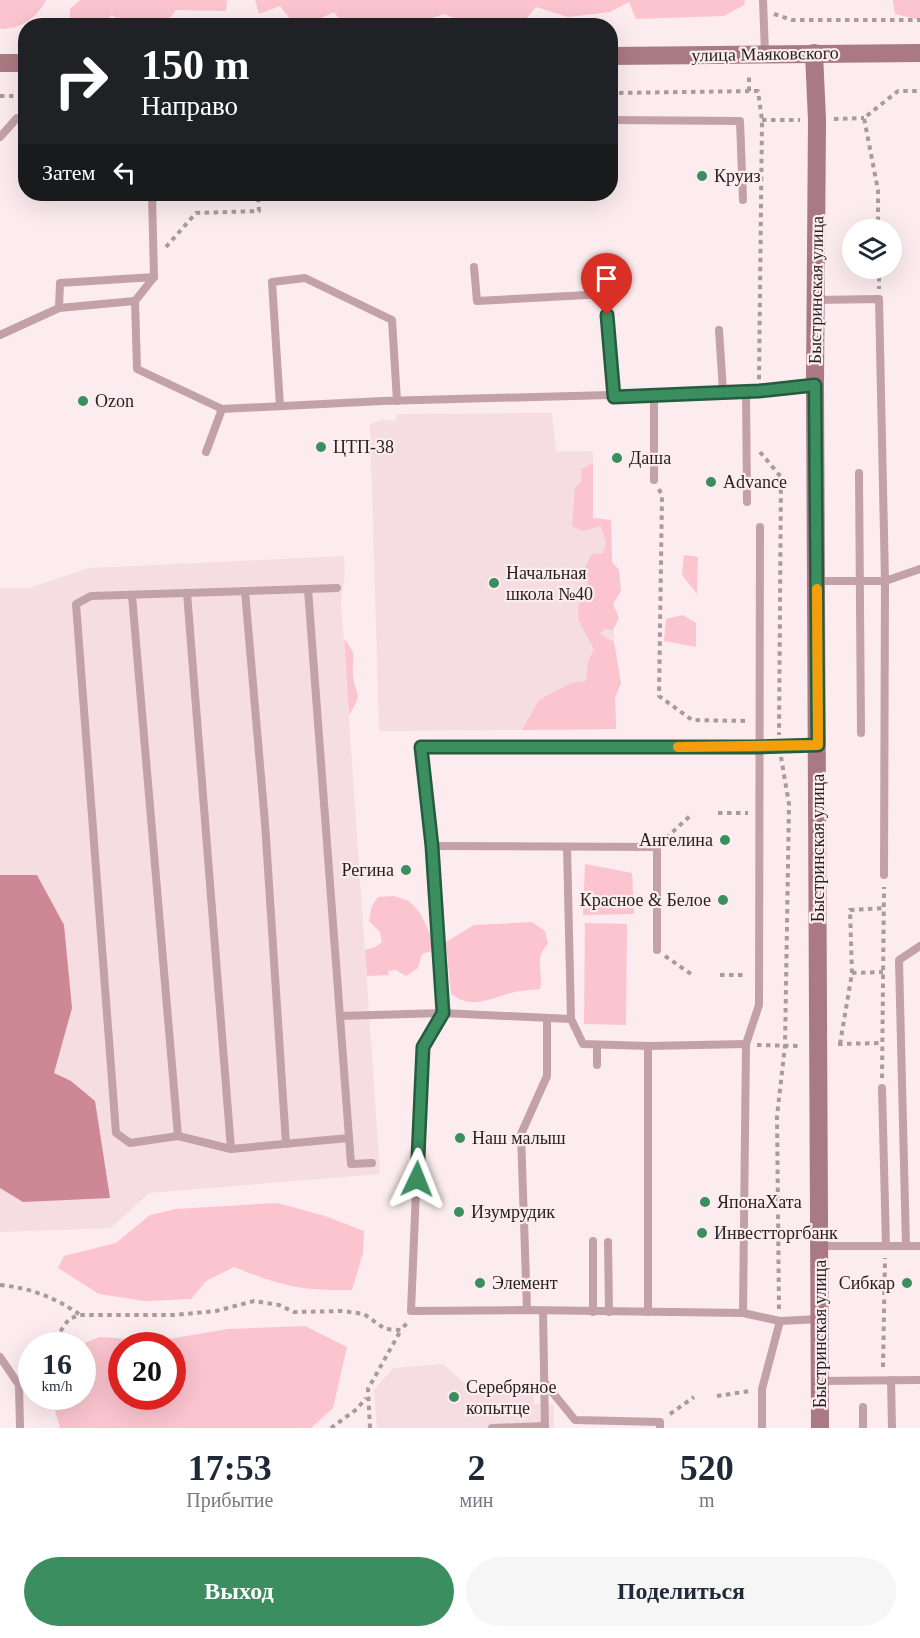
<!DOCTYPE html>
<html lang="ru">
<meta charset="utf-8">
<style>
:root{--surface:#fff;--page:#f6f6f7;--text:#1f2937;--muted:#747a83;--accent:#3a8e60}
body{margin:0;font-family:"Times New Roman",serif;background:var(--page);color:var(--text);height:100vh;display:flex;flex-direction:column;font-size:22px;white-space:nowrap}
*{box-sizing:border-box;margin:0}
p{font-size:20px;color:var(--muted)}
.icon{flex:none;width:33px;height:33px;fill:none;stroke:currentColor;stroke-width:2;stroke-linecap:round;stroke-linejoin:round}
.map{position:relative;height:1428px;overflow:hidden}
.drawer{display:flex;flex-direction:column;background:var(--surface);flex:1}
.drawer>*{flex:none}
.top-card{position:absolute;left:18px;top:18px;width:600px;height:183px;border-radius:24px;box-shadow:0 6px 24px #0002;background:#202124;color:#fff;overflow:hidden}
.controls{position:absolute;left:842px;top:219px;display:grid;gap:12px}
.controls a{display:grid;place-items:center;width:60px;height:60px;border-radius:50%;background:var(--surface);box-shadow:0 6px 24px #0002;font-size:30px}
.speed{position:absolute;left:18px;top:1332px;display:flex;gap:12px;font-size:30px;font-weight:700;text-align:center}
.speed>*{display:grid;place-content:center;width:78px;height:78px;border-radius:50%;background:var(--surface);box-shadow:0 6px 24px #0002;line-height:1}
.speed small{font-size:15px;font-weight:400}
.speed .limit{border:9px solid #d22;background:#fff;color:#111}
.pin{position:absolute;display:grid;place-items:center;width:51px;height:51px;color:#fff;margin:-62px -26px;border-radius:50% 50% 50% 0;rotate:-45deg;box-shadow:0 0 6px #0007}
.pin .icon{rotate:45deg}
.me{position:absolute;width:66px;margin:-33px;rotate:2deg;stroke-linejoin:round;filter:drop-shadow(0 0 4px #0008)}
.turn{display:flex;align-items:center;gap:21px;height:126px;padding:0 24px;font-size:27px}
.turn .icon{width:78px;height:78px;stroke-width:2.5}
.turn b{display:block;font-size:42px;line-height:51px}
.then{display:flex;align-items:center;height:57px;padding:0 24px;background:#0003;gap:12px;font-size:22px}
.eta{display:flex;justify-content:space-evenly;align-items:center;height:102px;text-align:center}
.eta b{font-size:36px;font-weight:700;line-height:42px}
.cta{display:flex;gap:12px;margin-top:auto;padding:12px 24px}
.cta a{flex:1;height:69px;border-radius:36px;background:var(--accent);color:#fff;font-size:24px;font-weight:700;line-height:69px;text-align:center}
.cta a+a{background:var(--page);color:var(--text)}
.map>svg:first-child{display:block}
.built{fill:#f5dde1}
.green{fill:#fbc4ce;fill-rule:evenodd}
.water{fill:#ce8795}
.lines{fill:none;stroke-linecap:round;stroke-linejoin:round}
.path{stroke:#a79b9e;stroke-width:4;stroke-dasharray:4.5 4.5;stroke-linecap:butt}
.lane{stroke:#c2a1a7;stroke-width:8}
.secondary{stroke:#a97a83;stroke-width:18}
.route-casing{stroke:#265c3e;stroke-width:15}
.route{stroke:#3a8e60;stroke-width:10}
.slow{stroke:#f59e0b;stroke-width:10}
.poi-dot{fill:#3a8e60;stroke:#fcecef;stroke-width:2}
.labels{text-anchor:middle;stroke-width:4.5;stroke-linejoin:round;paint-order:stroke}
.street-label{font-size:18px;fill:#251f20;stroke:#fcecef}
.poi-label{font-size:18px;fill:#251f20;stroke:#fcecef;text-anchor:start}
</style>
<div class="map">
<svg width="920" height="1428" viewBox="0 0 920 1428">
<rect width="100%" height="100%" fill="#fcecef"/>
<g class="built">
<path d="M552 413 556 452 593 451V518L611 520 616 729 379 731 370 424 382 420 396 421 397 414Z"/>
<path d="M344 556 345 576 341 600 380 1174 149 1193 111 1228 0 1232V588H29L89 568Z"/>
<path d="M443 1364 472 1390 533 1387 534 1404 554 1405V1428H377L374 1390 393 1368Z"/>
</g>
<g class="green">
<path d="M0 0H46C36 19 21 29 0 29Z"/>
<path d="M80 0H227L226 11 176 10 166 23 127 25 112 15 100 25H70V9Z"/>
<path d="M255 0H745L744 5 724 16 636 19 629 2 610 12 568 17 536 7 526 19 504 18 469 24 444 14 416 23H342L334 12 315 21 291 20 280 6 259 14Z"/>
<path d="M893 0H920V20L895 14Z"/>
<path d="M593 463V518L611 520 612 562 619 570 621 591 613 604 619 618 613 630 605 629 600 634 614 642 621 683 615 698 616 729 522 730 539 700 571 683 586 681 588 661 594 649C579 621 570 615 588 584L584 570 592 554 603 553 606 544 601 526 582 531 572 526 575 488 581 482 582 469Z"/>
<path d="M684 555 698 557 697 594 682 575Z"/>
<path d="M683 615 696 623V647L664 641 666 619Z"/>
<path d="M344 639C358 656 352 655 353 674 354 695 365 691 349 715Z"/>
<path d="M585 864 632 873 634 914 583 915Z"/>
<path d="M394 896 409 901 420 913 435 944 432 951 422 954 418 968 406 976 396 970 388 971 389 975 367 976 365 950 375 947 382 942 380 932 369 921 372 906 378 897Z"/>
<path d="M532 922 545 931 548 944C533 958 544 971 540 989 527 990 514 991 501 996 482 1002 469 1007 451 994L446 942 474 925Z"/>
<path d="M585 923 627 924 626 1025 584 1024Z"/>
<path d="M277 1203 325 1216 364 1231 363 1253 352 1290C301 1291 281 1286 234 1267L206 1281 191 1299 144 1301 99 1294 58 1268 64 1256 116 1243 150 1215 176 1209Z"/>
<path d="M305 1326 347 1347 333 1408 311 1428H60L51 1397 82 1396V1346L80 1345 100 1337 157 1341 228 1329ZM122 1346H172V1396H122Z"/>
</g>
<path class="water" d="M0 875H37L64 925 72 1008 54 1073 71 1081 95 1101 110 1198 23 1202 0 1188Z"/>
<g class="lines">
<g class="path">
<path d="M774 14 792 20H920"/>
<path d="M749 91V73"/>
<path d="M610 93 758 91 762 120 759 380"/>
<path d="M0 96H26"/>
<path d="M834 119 864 118"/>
<path d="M762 120H800"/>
<path d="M878 230V190L864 118 898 91H920"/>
<path d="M166 247 196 213 259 211 258 194"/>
<path d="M879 268V289"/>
<path d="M760 452 781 477 779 735"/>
<path d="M659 489 662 496 659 696 692 720 748 721"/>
<path d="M718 813H748"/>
<path d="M666 838 691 815"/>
<path d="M665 956 691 974"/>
<path d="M852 973 883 972"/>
<path d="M720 975H746"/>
<path d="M838 1044 882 1043"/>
<path d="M840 1044 852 973 850 910 884 908"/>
<path d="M757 1045 800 1046"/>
<path d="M882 1078 884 887"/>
<path d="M0 1285C30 1288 54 1297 79 1314"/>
<path d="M779 1309 777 1116 785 1046 789 804 781 757"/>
<path d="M50 1346 69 1319 80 1315H174L216 1311 254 1301 279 1305 294 1312 343 1311 364 1314 385 1329 401 1330 407 1323"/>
<path d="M883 1367 885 1258"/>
<path d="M717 1396 750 1391"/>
<path d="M670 1414 694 1397"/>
<path d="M331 1428 357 1409 366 1398"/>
<path d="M370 1428 368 1389 401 1330"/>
</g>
<g class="lane">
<path d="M763 0 765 53"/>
<path d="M610 120 740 121 743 200"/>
<path d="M0 137 17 118H26"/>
<path d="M152 194 154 277 135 301 137 369 222 409 382 401 759 391 815 385"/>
<path d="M199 194H234"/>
<path d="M474 267 477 301 606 294 614 397"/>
<path d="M816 300 879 299 885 581 884 875"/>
<path d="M59 308 60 283 154 277"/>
<path d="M719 330 723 391"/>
<path d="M0 335 59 308 135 301"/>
<path d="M746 391 747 502"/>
<path d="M654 394V480"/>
<path d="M280 406 272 282 305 278 392 320 397 401"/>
<path d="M206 452 222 409"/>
<path d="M859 473 861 733"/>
<path d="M817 581H885L920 569"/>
<path d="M337 588 91 596 76 604 116 1133 130 1143 178 1136 231 1149 349 1138"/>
<path d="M308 589 351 1164 372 1163"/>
<path d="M245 591 265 823 286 1144"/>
<path d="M187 593 231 1149"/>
<path d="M132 595 178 1136"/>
<path d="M818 745 758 747H421L432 846 443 1013 422 1047 411 1311 527 1310 743 1313 780 1321 820 1319"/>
<path d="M432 846 657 847V950"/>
<path d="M567 847 571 1019"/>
<path d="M340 1016 443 1013 571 1019 583 1044 648 1046 746 1044"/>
<path d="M597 1065V1045"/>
<path d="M882 1088 886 1246"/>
<path d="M608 1242 609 1312"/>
<path d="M820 1246H920"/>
<path d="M906 1246 899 960 920 946"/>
<path d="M527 1310 521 1134 547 1076V1019"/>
<path d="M543 1311 545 1428"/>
<path d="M593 1312V1241"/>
<path d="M648 1312V1046"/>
<path d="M743 1313 746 1044 759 1005 760 527"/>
<path d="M0 1357 19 1385 20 1428"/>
<path d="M891 1380 892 1428"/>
<path d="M820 1381 920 1380"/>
<path d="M544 1382 575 1420 660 1422V1428"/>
<path d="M863 1407V1428"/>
<path d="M492 1428 545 1426"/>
<path d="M762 1428V1389L780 1321"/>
</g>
<g class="secondary">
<path d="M814 53 817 120 815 385 820 1428"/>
<path d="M610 56 920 53"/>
<path d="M0 63H26"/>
</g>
</g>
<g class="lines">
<defs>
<path id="route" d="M417 1179 423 1047 443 1013 432 846 421 747H758L818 745 815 385 759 391 614 397 607 315"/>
</defs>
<use href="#route" class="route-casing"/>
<use href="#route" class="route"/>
<path class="slow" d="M678 747 818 745 817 589"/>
</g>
<g class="poi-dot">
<circle cx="702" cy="176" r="6"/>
<circle cx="83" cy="401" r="6"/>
<circle cx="321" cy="447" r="6"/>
<circle cx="617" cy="458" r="6"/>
<circle cx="711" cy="482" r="6"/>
<circle cx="494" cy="583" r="6"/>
<circle cx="725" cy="840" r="6"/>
<circle cx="406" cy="870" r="6"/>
<circle cx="723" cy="900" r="6"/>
<circle cx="460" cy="1138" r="6"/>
<circle cx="705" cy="1202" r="6"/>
<circle cx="459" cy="1212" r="6"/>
<circle cx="702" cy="1233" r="6"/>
<circle cx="480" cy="1283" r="6"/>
<circle cx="907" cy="1283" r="6"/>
<circle cx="454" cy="1397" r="6"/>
</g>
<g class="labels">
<g class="street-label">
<text transform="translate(765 54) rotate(-1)" y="6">улица Маяковского</text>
<text transform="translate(816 290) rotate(-89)" y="6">Быстринская улица</text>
<text transform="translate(818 848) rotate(-90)" y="6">Быстринская улица</text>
<text transform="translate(820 1334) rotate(-90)" y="6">Быстринская улица</text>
</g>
<g class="poi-label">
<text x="714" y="182">Круиз</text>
<text x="95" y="407">Ozon</text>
<text x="333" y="453">ЦТП-38</text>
<text x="629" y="464">Даша</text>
<text x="723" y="488">Advance</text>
<text x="506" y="579">Начальная<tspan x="506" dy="21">школа №40</tspan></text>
<text x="713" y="846" text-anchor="end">Ангелина</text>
<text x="394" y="876" text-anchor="end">Регина</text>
<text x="711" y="906" text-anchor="end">Красное &amp; Белое</text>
<text x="472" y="1144">Наш малыш</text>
<text x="717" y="1208">ЯпонаХата</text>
<text x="471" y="1218">Изумрудик</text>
<text x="714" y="1239">Инвестторгбанк</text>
<text x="492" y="1289">Элемент</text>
<text x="895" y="1289" text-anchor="end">Сибкар</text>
<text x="466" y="1393">Серебряное<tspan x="466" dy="21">копытце</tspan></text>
</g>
</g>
</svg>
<div class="controls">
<a><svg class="icon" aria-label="layers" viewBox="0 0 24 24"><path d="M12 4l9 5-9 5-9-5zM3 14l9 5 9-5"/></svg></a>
</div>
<div class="speed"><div>16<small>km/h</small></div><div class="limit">20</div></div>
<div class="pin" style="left:607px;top:315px;background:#d93025"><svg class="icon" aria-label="arrive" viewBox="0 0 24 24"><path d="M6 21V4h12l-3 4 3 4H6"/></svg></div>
<svg class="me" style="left:417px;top:1179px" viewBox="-20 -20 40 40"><path d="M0-17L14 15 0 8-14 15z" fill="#3a8e60" stroke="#fff" stroke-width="4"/></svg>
<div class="top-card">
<div class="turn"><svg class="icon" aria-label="right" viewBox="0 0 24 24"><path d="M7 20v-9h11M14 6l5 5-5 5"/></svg><div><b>150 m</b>Направо</div></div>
<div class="then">Затем<svg class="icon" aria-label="left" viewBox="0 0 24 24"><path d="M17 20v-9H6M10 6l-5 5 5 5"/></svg></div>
</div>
</div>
<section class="drawer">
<div class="eta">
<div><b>17:53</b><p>Прибытие</p></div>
<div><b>2</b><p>мин</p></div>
<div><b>520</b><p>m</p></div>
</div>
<div class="cta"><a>Выход</a><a>Поделиться</a></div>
</section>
